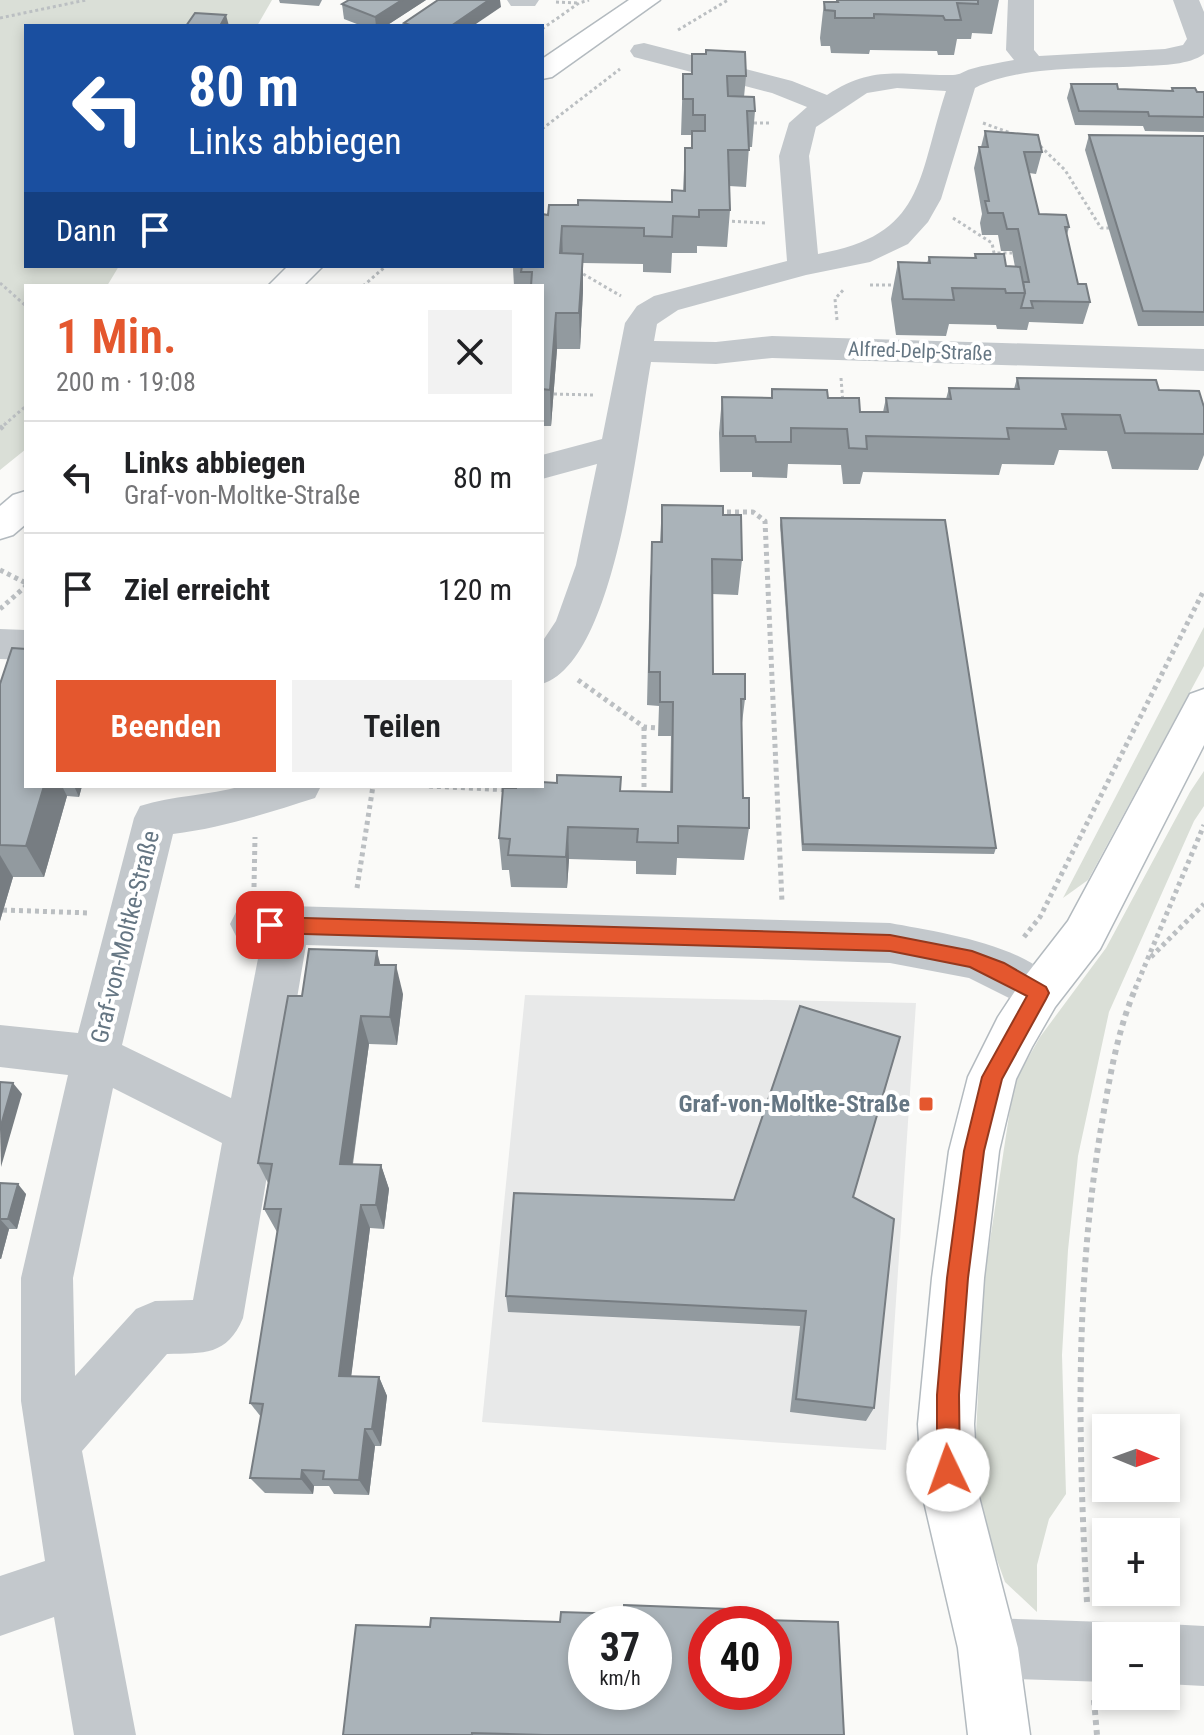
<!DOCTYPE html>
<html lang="de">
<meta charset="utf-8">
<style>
:root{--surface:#fff;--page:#f2f2f2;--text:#202124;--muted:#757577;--line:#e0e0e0;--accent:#e4572e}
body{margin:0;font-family:"Roboto Condensed",sans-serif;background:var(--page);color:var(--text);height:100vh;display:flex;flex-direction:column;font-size:30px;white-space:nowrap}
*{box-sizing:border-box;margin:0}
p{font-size:26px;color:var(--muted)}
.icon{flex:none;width:44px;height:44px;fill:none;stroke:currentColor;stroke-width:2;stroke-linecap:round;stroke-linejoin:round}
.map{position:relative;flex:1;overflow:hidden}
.details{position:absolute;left:24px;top:284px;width:520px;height:504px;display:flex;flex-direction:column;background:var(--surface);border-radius:0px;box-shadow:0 4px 12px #0003}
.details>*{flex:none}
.banner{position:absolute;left:24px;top:24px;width:520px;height:244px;border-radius:0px;box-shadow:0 4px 12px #0003;background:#1a4fa0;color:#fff;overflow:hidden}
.needle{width:52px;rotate:91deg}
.controls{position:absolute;left:1092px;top:1414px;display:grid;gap:16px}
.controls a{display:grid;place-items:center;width:88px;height:88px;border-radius:0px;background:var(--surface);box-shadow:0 4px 12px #0003;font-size:40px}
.speed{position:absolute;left:568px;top:1606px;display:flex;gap:16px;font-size:40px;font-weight:700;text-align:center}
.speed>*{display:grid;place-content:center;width:104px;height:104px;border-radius:50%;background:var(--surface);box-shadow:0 4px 12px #0003;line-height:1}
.speed small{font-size:20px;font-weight:400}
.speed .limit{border:12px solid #d22;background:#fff;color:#111}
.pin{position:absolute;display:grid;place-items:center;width:68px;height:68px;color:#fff;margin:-34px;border-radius:16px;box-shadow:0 4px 12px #0006}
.me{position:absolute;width:88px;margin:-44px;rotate:357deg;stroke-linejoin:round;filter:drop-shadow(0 0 6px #0008)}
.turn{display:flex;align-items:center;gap:28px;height:168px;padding:0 32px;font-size:36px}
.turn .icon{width:104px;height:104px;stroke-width:2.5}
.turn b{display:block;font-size:56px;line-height:68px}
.then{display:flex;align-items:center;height:76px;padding:0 32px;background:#0003;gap:16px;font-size:30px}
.round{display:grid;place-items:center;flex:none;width:84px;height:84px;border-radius:0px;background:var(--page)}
.headline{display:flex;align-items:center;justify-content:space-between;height:136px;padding:0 32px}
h1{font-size:48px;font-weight:600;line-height:60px;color:var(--accent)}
.cta{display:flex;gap:16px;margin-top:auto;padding:16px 32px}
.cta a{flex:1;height:92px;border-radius:0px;background:var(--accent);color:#fff;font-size:32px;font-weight:600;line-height:92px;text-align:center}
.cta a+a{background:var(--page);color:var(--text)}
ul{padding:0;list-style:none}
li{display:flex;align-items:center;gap:24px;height:112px;padding:0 32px;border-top:2px solid var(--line)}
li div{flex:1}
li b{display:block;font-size:30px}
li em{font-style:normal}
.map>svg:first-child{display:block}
.built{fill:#e8e9e9}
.green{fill:#dadfd7}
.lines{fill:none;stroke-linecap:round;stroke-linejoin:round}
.secondary-casing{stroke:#b3babf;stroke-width:3}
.path-far2{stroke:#bbbfc2;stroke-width:3;stroke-dasharray:3 3;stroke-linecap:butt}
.path-far1{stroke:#bbbfc2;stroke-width:5;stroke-dasharray:4 4;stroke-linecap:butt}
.path{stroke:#bbbfc2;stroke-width:6;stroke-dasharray:5 5;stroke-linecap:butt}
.street{fill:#c3c8cc;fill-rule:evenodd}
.secondary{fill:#fff;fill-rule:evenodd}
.wall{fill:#929a9f}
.shaded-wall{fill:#777d82}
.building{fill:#aab3b9;stroke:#777d82;stroke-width:2;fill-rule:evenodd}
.route{fill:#e4572e;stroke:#94391e;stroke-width:2}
.poi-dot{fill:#e4572e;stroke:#fff;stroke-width:3}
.labels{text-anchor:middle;stroke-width:8;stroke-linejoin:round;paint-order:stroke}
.far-street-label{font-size:20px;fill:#657683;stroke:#fff}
.street-label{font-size:24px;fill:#657683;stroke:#fff}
.poi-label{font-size:24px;font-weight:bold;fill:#657683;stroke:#fff;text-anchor:end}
</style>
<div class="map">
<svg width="1204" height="1735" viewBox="0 0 1204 1735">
<rect width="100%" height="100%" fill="#fafaf8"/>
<path class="built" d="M525 995 916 1003 886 1450 482 1422Z"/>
<g class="green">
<path d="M0 0H272L257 26H26V266H119L107 286H26V449L0 470Z"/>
<path d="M1204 627V666L1088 880 1063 898Z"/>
<path d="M1204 771V806L1194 821 1109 1012 1078 1156 1068 1250 1062 1355 1066 1494 1049 1519 1037 1565V1612L1005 1582 981 1516 976 1434 984 1280 1014 1083 1040 1037 1106 948 1190 792Z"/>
</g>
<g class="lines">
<defs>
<g id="secondary">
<path d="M629 0H660L552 77 542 79V59Z"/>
<path d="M288 266H323L303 286H268Z"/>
<path d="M26 491V524L13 535 0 539V506L13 495Z"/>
<path d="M1204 689V745L1100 949 1055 1007 1032 1047 1016 1079 999 1151 984 1278 974 1424 978 1493 1018 1648 1030 1735H968L958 1648 922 1493 918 1424 932 1278 949 1151 968 1077 998 1017 1023 979 1068 921 1190 694Z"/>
</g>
</defs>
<use href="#secondary" class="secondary-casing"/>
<g class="path-far2">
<path d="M556 2 578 3"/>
<path d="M0 18 86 0"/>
<path d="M542 29 579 3 589 0"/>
<path d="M678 30 728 0"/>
<path d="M748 123H770"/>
<path d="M983 123 1019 136"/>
<path d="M542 129 620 69"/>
<path d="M1036 142 1065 170 1101 228H1114"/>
<path d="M953 218 992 243 994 253H1012"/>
<path d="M726 221 765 223"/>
<path d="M578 271 621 296"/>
<path d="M0 283 26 306"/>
<path d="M870 285H900"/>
<path d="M363 286 386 266"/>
<path d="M837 320 835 299 844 289"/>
<path d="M841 378 843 404"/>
<path d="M554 394 593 395"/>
<path d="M4 425 26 406"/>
</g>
<g class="path-far1">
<path d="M0 429 6 423"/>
<path d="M719 512H753L765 521 782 902"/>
<path d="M0 570 26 583"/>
<path d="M0 609 26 586"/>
<path d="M578 680 644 727 658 728"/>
<path d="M644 727V795"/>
<path d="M429 786 510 790"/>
<path d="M254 887 255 837"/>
<path d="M357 888 373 786"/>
<path d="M3 910 90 913"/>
<path d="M1024 937 1040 917 1204 590"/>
<path d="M1151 957 1204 904"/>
<path d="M1135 989 1204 825"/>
</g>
<g class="path">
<path d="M1087 1602C1078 1444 1075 1285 1101 1128 1109 1081 1117 1031 1136 987"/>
<path d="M1094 1700 1097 1735"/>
</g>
<g class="street">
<path d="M507 0H539L535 6H511Z"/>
<path d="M1008 0H1034V50L1039 56 1165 49 1183 45 1187 39 1173 0H1199L1204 12V54C1189 65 1163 65 1145 66 1095 69 1019 65 975 88L941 199 928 222 908 244 870 262 806 275 678 310 657 324 654 341 716 342 772 336 1204 349V371L772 358 716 364 651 362C638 432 617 661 542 684V642L556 621 576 565 597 464 542 479V455L602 439 625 323 637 306 654 296 787 261 779 156 789 123 807 107 772 93 634 57 630 51 634 45 644 43 792 81 827 95C874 64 901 76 953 75 960 75 964 71 971 69 984 65 999 63 1014 60L1006 50ZM897 88 946 91C917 180 925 235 818 254L809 156 816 127 867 93Z"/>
<path d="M0 629 26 630V660L0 659Z"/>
<path d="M242 786H321L315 798C268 813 222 828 173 834L122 1045 231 1098 261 943 237 938 230 924 237 910 253 905 890 923C937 932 1040 946 1062 993L1055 1007 1039 1013 969 978 890 963 306 945 243 1318C227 1356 204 1353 167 1354L82 1451 136 1735H74L54 1617 0 1636V1576L45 1561 21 1401V1278L68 1075 0 1067V1025L78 1033 134 818 140 806C173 795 208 796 242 786ZM113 1088 222 1143 193 1300 155 1301 136 1309 75 1376 73 1278Z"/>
<path d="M988 1618 1106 1622 1127 1631 1129 1636H1106V1682L988 1678 967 1669 958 1648 967 1627Z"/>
<path d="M1166 1624 1204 1626V1686L1166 1684V1636H1143Z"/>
</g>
<use href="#secondary" class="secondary"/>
</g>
<g class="wall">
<path d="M279 0H322L319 6 280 3Z"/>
<path d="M426 0 386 26H362L344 19 342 4Z"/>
<path d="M836 0H999L992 34 972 33 971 39H957L954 55H938L937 51 870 50 869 54 831 53 830 46H821L820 38 824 2H836Z"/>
<path d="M692 54 746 76 744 97 755 111 752 147H749L746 187 729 186 730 210 727 247 697 246V253H672L671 273 643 272V264L583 263V290L580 349H557L551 426H542V286H514L513 268 507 267V266H542L548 215 578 205 672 202 683 191 685 148H691V135H681L683 74H691Z"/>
<path d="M1071 84 1118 89 1171 91 1172 88 1204 92V132L1145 131 1143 126 1075 125 1067 98Z"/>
<path d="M985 131 1042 152 1036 174 1029 173 1039 214 1069 227 1067 235 1078 284 1090 302 1083 324 1029 322 1027 330 997 329 996 325 949 324 946 336 896 335 891 299 898 262 927 263 929 257 974 258 975 254 1006 266 1015 267 1012 251H1001L998 235H982L980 223 982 214 974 168 979 147H981Z"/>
<path d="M1089 135 1204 136V326H1138L1085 150Z"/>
<path d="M1017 378 1159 390 1204 407V455L1198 470 1112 469 1107 451 1059 450 1054 465 1002 464 999 475 863 472 860 484H843L841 465 788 464 787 478 752 477V472H720L719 433 722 397 771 398 772 389 828 398 860 412H883L886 398 946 399 949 388 1014 389Z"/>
<path d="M662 505 723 515 742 560 738 595 712 594 713 674 745 699 741 731 743 798 749 828 744 860 677 858 676 875 636 874V861L569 859 567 888 511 887 509 870H502L499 838 621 791 670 792 671 736H658L659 706 647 705 650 577 660 542Z"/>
<path d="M781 518 996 848 994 854 802 851 780 525Z"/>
<path d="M0 684 26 786H82L79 797 67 796 44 877H13L0 921Z"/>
<path d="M403 994 397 1045 369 1044 353 1164 381 1165 389 1189 384 1229 370 1228 351 1376 379 1377 387 1396 381 1446H375L369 1495 334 1494 329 1486H314L313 1494 265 1493 250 1478 261 1417 250 1403 277 1232 264 1209 268 1183 258 1163 302 996Z"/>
<path d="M0 1183 26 1194 17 1229H9L1 1259H0Z"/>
<path d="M853 1197 874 1408 866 1421 790 1412 800 1326 508 1312 506 1296 734 1200Z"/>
<path d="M624 1605 729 1619 844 1735H343L430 1627 560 1622 623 1614Z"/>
</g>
<g class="shaded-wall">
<path d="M402 0H426L386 26H376L375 17Z"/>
<path d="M489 0H500L501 7 473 26H451Z"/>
<path d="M226 15 229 26H220Z"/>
<path d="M562 226 563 262 560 253Z"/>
<path d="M583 254V290L580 349 579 313Z"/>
<path d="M556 313 557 349 551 426 550 390Z"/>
<path d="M44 786H62L67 796 44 877 26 846Z"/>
<path d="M74 786H82L79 797Z"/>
<path d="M568 827 569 859 567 888 566 857Z"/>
<path d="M0 855 13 877 0 921Z"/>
<path d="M377 951 384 980 375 965Z"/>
<path d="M396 965 403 994 397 1045 390 1017Z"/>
<path d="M361 1016 369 1044 349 1188 340 1164Z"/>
<path d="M13 1083 22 1094 1 1167 0 1129Z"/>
<path d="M381 1165 389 1189 384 1229 376 1205Z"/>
<path d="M18 1184 26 1194 17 1229 8 1219Z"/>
<path d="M361 1205 370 1228 349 1394 339 1376Z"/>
<path d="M0 1219 9 1229 1 1259 0 1258Z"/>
<path d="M379 1377 387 1396 381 1446 372 1429Z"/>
<path d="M365 1429 375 1446 369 1495 359 1480Z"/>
<path d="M302 1470 314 1486 313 1494 301 1479Z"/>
</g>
<g class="building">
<path d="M349 0H402L375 17 342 4Z"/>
<path d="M438 0H489L451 26H413L404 23Z"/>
<path d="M837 0H978V4L957 3 961 20H945L943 16 874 14V18H835V11L825 10 824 2H838Z"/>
<path d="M195 13 226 15 220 26H186Z"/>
<path d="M706 50 745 52 746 76H727L728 96 754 97 755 111H747L749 150H728L730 210H699V217L673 216 672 237 644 236V228L562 226 560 253 583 254 579 313H556L550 390 542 389V286H531L532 272H521L522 266H542V214L548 215 549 205H578V200L672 202V190L685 191V148H692V131H705V115H693V99H683V74H692V54H706Z"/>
<path d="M1071 84H1117L1118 89 1173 91 1172 88H1195L1197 92H1204V117L1149 116 1148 112 1079 111Z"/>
<path d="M985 131 1038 135 1042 152H1024L1039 214 1066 215 1069 227H1065L1078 284H1086L1090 302 1031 301 1033 308H1021L1025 293 1023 282H1029L1018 229H1007L1003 213H988L985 201H989L979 147H988Z"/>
<path d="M1089 135 1204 136V312L1143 311Z"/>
<path d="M975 254H1004L1006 266 1020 267 1025 293H1006L1005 289 952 288 954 300 903 299 898 262 930 263 929 257 976 258Z"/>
<path d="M1017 378 1156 380 1159 390 1199 391 1204 407V434L1125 433 1120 415 1062 414 1066 429 1007 428 1009 439 866 436 867 449 849 448 847 429 791 428V442H756L755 436H723L722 397 772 398V389L827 390 828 398H859L860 412H888L886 398 951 399 949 388 1019 389Z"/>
<path d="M662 505 723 506V515H741L742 560 712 559 713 674H745V699H741L743 798H749V828L678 826V843L637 842 638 829 568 827 566 857 508 855 510 839 499 838 503 788H516V786H542V782L557 783V775L621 777 620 791 672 792 673 702H660V672H649L652 542H662Z"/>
<path d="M781 518 945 520 996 848 803 844Z"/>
<path d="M12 648 26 649V786H44L26 846 0 845V684Z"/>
<path d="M309 949 377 951 375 965H396L390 1017 361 1016 340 1164 381 1165 376 1205H361L339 1376 379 1377 372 1429H365L359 1480 323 1479 324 1471 302 1470 301 1479 250 1478 263 1404 250 1403 281 1209H264L272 1164 258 1163 288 996H302Z"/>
<path d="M800 1006 900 1037 853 1197 894 1219 874 1408 796 1399 806 1311 506 1296 514 1193 734 1200Z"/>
<path d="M0 1082 13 1083 0 1129Z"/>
<path d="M0 1183 18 1184 8 1219H0Z"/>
<path d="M624 1605 728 1609 729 1619 838 1622 844 1735H544L472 1733V1735H343L356 1625 430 1627 431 1618 560 1622 561 1612 624 1614ZM586 1624H654V1692H586ZM706 1624H774V1692H706Z"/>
</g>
<path class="route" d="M270 917 890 935 972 951 1004 963 1046 987 1049 993 1046 999 1002 1079 984 1151 968 1278 959 1395 960 1470 957 1478 948 1482 940 1478 937 1470V1395L947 1278 964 1151 982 1077 1027 996 970 967 890 951 270 933 263 930 261 925 263 919Z"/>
<rect class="poi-dot" x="918" y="1096" width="16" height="16" rx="4"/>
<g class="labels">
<g class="far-street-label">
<text transform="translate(920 351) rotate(2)" y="7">Alfred-Delp-Straße</text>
</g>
<g class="street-label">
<text transform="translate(125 937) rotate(-76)" y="8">Graf-von-Moltke-Straße</text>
</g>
<g class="poi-label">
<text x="910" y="1112">Graf-von-Moltke-Straße</text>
</g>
</g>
</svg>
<div class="controls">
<a><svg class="needle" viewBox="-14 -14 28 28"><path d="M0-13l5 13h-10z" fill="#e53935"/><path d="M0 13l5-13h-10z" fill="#757577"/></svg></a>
<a>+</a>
<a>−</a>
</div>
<div class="speed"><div>37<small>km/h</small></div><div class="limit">40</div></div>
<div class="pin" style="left:270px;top:925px;background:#d93025"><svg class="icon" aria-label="arrive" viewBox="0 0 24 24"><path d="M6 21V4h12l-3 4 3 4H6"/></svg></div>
<svg class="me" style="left:948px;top:1470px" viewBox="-20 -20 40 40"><circle r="19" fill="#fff"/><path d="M0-13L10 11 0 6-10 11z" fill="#e4572e"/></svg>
<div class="banner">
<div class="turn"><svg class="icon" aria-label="left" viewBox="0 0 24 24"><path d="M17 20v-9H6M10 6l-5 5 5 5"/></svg><div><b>80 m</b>Links abbiegen</div></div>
<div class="then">Dann<svg class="icon" aria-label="arrive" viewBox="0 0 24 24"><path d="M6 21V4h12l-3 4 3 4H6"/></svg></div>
</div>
<section class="details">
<div class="headline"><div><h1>1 Min.</h1><p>200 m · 19:08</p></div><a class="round"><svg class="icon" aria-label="close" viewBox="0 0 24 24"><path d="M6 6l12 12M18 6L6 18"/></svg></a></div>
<ul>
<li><svg class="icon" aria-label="left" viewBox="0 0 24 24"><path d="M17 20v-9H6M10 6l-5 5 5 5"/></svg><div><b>Links abbiegen</b><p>Graf-von-Moltke-Straße</p></div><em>80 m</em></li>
<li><svg class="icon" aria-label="arrive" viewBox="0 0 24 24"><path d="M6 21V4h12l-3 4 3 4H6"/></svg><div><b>Ziel erreicht</b></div><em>120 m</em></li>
</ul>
<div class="cta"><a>Beenden</a><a>Teilen</a></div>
</section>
</div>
